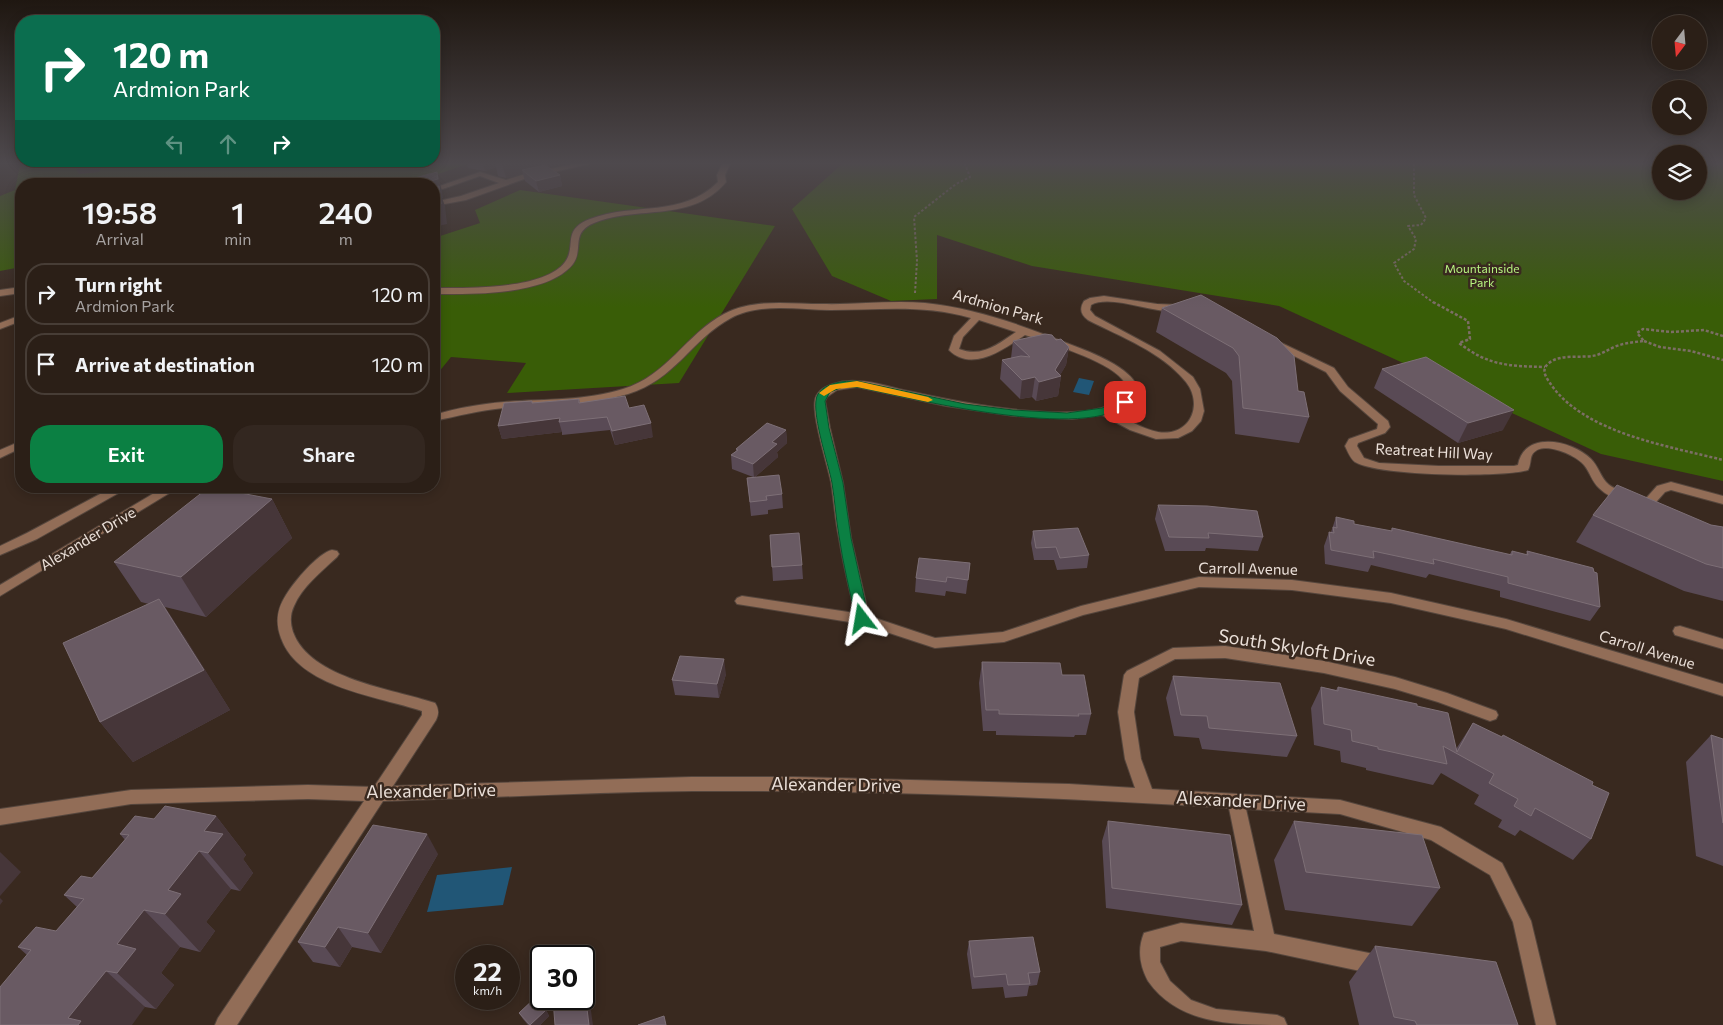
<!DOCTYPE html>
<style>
:root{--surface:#2b1f17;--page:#332720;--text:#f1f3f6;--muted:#a6a2a1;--line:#473d36;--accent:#0b8043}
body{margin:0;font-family:Commissioner,sans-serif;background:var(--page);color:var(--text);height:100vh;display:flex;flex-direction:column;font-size:19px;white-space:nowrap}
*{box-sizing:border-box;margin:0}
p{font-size:16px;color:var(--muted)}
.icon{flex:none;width:28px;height:28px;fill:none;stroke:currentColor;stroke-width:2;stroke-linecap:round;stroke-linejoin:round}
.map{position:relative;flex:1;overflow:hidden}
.panel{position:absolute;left:15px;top:178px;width:425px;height:315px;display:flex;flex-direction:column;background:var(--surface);border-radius:20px;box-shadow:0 2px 12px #0003,0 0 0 1px var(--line)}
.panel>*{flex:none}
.guide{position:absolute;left:15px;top:15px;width:425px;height:152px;border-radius:20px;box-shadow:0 2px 12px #0003,0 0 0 1px var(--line);background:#0b6e4f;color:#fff;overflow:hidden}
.needle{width:32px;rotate:196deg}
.fabs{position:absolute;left:1652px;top:15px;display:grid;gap:10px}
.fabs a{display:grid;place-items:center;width:55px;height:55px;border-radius:50%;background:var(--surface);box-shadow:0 2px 12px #0003,0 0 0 1px var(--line);font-size:25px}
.speed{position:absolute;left:455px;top:945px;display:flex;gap:10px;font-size:25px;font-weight:700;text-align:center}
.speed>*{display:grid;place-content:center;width:65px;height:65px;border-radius:50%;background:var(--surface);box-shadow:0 2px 12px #0003,0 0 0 1px var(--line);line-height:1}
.speed small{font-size:12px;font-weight:400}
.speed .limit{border:2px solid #111;border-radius:8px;background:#fff;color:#111}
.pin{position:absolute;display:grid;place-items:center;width:42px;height:42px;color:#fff;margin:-21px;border-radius:10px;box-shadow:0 2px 8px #0006}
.me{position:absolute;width:55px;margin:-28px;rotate:346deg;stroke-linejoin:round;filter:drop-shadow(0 0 4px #0008)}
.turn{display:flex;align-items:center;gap:18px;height:105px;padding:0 15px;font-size:22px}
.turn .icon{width:65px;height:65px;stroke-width:2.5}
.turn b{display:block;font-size:35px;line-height:42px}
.lanes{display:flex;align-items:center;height:48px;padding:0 15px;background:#0003;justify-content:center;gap:25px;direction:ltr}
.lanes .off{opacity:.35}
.eta{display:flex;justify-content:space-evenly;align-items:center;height:85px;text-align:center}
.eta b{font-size:30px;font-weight:600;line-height:35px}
.cta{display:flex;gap:10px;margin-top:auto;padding:10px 15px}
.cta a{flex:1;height:58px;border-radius:20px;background:var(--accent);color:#fff;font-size:20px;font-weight:600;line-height:58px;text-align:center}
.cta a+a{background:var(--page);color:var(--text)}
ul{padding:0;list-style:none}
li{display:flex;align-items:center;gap:15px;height:62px;margin:0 10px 8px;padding:0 5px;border:2px solid var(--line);border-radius:20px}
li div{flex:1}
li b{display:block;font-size:19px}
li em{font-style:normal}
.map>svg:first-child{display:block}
.green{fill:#395d07}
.water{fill:#215676}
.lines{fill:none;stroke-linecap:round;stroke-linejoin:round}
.minor-casing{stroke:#55463d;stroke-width:2}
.path-far1{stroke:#7c6e65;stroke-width:2;stroke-dasharray:2.5 2;stroke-linecap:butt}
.path{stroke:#7c6e65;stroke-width:2.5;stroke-dasharray:3 2;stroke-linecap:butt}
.minor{fill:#926d57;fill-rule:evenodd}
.wall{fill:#594a55}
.shaded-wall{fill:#463639}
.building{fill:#695a63;stroke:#7d6f76}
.route{fill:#0b8043;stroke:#07532c}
.slow{fill:#f59e0b}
.labels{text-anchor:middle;stroke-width:5;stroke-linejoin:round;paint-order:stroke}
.far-park-label{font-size:12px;fill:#b7f380;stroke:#39291f}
.street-label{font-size:15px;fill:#ebe0d9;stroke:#39291f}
.near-street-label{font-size:18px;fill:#ebe0d9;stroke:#39291f}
</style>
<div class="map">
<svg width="1723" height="1025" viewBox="0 0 1723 1025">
<rect width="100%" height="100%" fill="#39291f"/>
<g class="green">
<path d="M22 164H468L408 184H21V267L0 271V196L15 190 20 165Z"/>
<path d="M842 164H1661V191H1699V164H1720L1723 165V481L1601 454 1279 306 1032 266 937 235V299L891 301 832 276 792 209Z"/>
<path d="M520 190 775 226 679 383 507 393 526 363 451 357 434 378V238L480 223 475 210Z"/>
</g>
<g class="water">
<path d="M1079 378 1094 381 1089 395 1073 392Z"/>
<path d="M512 867 503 905 427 912 437 875Z"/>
</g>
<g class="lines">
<defs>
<g id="minor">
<path d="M574 164H589L527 178 466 200 434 206V202L461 196 499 183 480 176 434 192V188L480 172 506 180 525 174Z"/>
<path d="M722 164H730L725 175 726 182C692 223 638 205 594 223 570 233 584 249 573 264 548 296 470 294 434 294V288C467 288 544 290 565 262 577 246 561 230 590 219 635 202 682 218 718 182L717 175Z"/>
<path d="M21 287V293L0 296V290Z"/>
<path d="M1104 296 1157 304 1180 305 1185 308C1168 321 1114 292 1091 305L1090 310 1095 316 1160 351 1193 377 1200 389 1204 411 1201 421 1192 431 1178 438 1156 439 1130 430 1102 415 1072 419 1014 416 946 406 857 387 837 390 827 397 825 401 830 428 843 483 851 538 869 616 935 638 1003 632 1081 606 1199 577 1292 580 1391 593 1506 619 1723 684V696L1506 629 1391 603 1292 590 1199 587 1083 615 1004 642 935 648 862 624 737 604 735 601 737 598 742 596 855 613C849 588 843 563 839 538 835 520 834 500 831 482 827 463 812 417 815 400 818 384 844 380 857 381 875 381 895 389 913 392 954 401 1099 432 1126 393 1126 387 1126 384 1122 379 1106 360 1048 343 1025 335 1004 349 972 373 949 350L954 336 971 318C924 304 879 310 831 310 800 310 760 302 731 318 692 339 675 380 628 394 588 406 546 405 504 408 480 410 458 416 434 421V415C457 408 480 404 504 402 543 399 585 401 623 389 667 376 686 334 724 314 753 298 790 304 822 304 856 305 891 300 925 303 977 308 1029 328 1077 347 1104 357 1174 388 1113 411 1127 419 1142 429 1158 432 1190 437 1204 405 1186 382 1162 352 1121 337 1088 320 1081 315 1079 309 1084 301L1090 298ZM979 320 1016 332C998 344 982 358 959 349L963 337Z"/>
<path d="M21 315V321L0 329V323Z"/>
<path d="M1271 338 1334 368 1348 387 1388 421 1390 427 1385 433 1358 443 1357 446 1364 458 1379 463 1439 466H1514L1518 465C1524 430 1572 440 1591 459 1598 466 1600 475 1606 482 1613 490 1626 491 1632 499L1626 503C1617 500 1606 495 1599 488 1592 482 1590 472 1584 465 1576 455 1541 439 1532 455 1530 459 1531 465 1528 470 1503 478 1377 476 1355 462 1350 458 1348 452 1345 446L1349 439 1377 429 1378 424 1340 391 1326 372 1268 343 1266 341Z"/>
<path d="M21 441V448L0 458V450Z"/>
<path d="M1671 482 1723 496V504L1671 490 1665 492 1649 510H1641L1639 507 1641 504 1657 486Z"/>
<path d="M115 486H131L37 539 0 555V546L27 533Z"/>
<path d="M166 486H181L0 596V585Z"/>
<path d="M332 550 337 551 339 554 337 557C322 571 302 587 294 606 290 614 290 623 293 632 310 679 393 689 435 703 439 709 439 714 436 720L393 786 691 777H794L1069 784 1135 788 1125 759 1118 712 1124 675 1127 671 1173 648 1225 646 1324 661 1395 677 1447 693 1496 711 1498 715 1496 719 1490 721 1438 702 1395 689 1324 673 1225 658 1175 659 1139 678 1134 712 1141 759 1152 789 1340 800 1441 827 1502 863 1531 921 1556 1025H1536L1513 922 1490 875 1431 840 1340 814 1246 809 1274 934 1379 955 1386 958 1389 965 1386 972 1379 975 1266 951 1181 941 1160 947V962L1170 981 1191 1000 1216 1009 1277 1015 1284 1018 1287 1025C1232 1025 1179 1025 1148 981 1140 966 1137 950 1144 933L1181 923 1254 931 1229 808C1051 797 872 790 693 791 590 792 486 798 383 801L237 1025H215L218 1018 364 801 308 799 131 804 0 825V809L131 790 308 785 374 787 422 715V711C378 696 299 688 281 638 275 622 277 609 286 595 294 582 318 553 332 550Z"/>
<path d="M1680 626 1723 639V649L1675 635 1673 631 1675 627Z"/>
</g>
</defs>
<use href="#minor" class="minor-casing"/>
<g class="path-far1">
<path d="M1414 164V195L1426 218 1421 225 1408 226 1416 239 1414 249 1394 263 1404 281 1434 303"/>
<path d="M915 293 917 261 914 217 956 184 970 177 965 164"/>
</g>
<g class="path">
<path d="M1433 302 1468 321 1470 339 1459 343C1489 366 1509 366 1545 367"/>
<path d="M1723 336 1704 330 1671 332 1643 329 1637 333 1644 341C1634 342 1624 343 1614 347 1608 350 1603 353 1597 355 1582 359 1562 353 1549 363 1541 369 1545 376 1550 383 1583 433 1668 446 1723 460"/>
<path d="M1644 341 1660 347 1691 351 1723 360"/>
</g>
<use href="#minor" class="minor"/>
</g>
<g class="wall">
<path d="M467 164H561L548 167 560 175 562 186 539 192 525 181 523 174 506 178 498 176 496 167 485 171 468 168Z"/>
<path d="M1201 295 1298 391 1309 417 1299 443 1235 434 1232 381 1226 373 1156 332 1162 308Z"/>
<path d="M1056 340 1069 347 1066 365 1060 375 1061 376 1058 396 1036 401 1032 397 1020 399 1000 379 1002 360 1011 358 1013 341Z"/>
<path d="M1382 369 1503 430 1458 443 1374 388Z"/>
<path d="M579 399 580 403 629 408 653 437 615 445 610 430 562 435V432L502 439 498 426 533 403Z"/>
<path d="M786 430 787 443 777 452 778 457 755 477 782 494 783 508 768 510V514L751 516 747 478 753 477 732 469 731 455 736 451V449Z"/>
<path d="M272 499 292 538 206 617 165 607 230 710 133 762 100 722 149 604 141 602 114 562Z"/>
<path d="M1158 505 1263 537 1258 551 1206 548 1205 551H1165L1155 519Z"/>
<path d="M1593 515 1711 525 1723 527V601L1684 591 1576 542Z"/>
<path d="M1336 517 1354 524 1391 531 1392 528 1509 555 1512 551 1526 555 1527 551 1594 572 1600 607 1590 621 1500 597V591L1429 574 1426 578 1371 565 1368 572 1325 564 1324 546 1329 532H1331Z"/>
<path d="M1033 531 1089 555 1087 568 1057 570 1054 560H1034L1031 543Z"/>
<path d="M770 535 802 565 803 579 773 581Z"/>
<path d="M970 563 966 594 946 591 945 596 915 592 916 578Z"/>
<path d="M982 662 1062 675 1091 714 1086 735H1075L1074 737 996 735V731H983L979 683Z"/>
<path d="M726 674 719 698 675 695 672 680Z"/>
<path d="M1173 676 1297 736 1287 757 1202 749 1199 738 1174 736 1166 698Z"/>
<path d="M1321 687 1336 690 1338 687 1417 706 1456 749 1473 723 1592 785 1591 839 1573 860 1520 830 1515 836 1498 827 1502 820 1474 804 1479 795 1441 773 1433 785 1366 770V768L1341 762 1340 751 1314 745 1311 708Z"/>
<path d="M1711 735 1723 739V866L1696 856 1686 762Z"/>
<path d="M216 816 246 855 243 859 253 873 240 891 231 889 206 922 215 931 200 952 180 947 161 973 174 985 156 1009 145 1007 27 955 18 947 56 931 77 907 64 895 92 878 125 840 120 834 154 819Z"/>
<path d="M1108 821 1242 905 1232 925 1106 908 1102 841Z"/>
<path d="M1294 821 1440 888 1412 926 1285 910 1274 860Z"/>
<path d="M438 854 381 953 352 947 340 967 313 962 298 942Z"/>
<path d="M969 941 1040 972 1037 985 1029 986 1027 996 1005 998 1003 987 972 989 967 954Z"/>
<path d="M1375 946 1518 1025H1359L1349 982Z"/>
<path d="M546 1010 549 1016 540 1025H528L523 1019 519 1013Z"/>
</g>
<g class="shaded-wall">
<path d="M90 164H104L99 172 79 174 74 166Z"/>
<path d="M483 164H495L496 167 485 171Z"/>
<path d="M502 164H561L526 173 522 170 523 174 506 178Z"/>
<path d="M437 172 442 191 443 198H442L445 206 447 224 434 227V184H427V182Z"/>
<path d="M560 175 562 186 539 192 536 181Z"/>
<path d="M1069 347 1066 365 1059 377 1061 376 1058 396 1036 401 1039 382 1055 370Z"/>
<path d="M1035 377 1032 397 1020 399 1022 380Z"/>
<path d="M1514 410 1503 430 1458 443 1468 423Z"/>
<path d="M560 418 559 422 562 432 502 439 498 426Z"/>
<path d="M651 423 653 437 615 445 612 431Z"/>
<path d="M786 430 787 443 777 452 778 457 754 478 753 464 772 442Z"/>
<path d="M272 499 292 538 206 617 181 577Z"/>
<path d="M159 599 186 639 230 710 133 762 100 722Z"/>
<path d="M724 659 726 674 719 698 717 684Z"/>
<path d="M216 816 246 855 243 859 253 873 240 891 208 853 204 831Z"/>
<path d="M427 834 438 854 381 953 368 933Z"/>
<path d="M199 851 231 889 206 922 215 931 200 952 165 914 168 890Z"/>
<path d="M0 852 21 872 0 896Z"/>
<path d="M0 898 3 901 0 905Z"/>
<path d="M144 910 180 947 161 973 174 985 156 1009 117 973V944Z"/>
<path d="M338 927 352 947 340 967 325 947Z"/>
<path d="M106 971 145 1007 132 1025H77L68 1018Z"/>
<path d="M584 985 589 997 593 1025H589Z"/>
<path d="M546 1010 549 1016 540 1025H530Z"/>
</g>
<g class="building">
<path d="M73 164H90L74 166Z"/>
<path d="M545 165 560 175 536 181 522 170Z"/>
<path d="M437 172 438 179 427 182V184H401L400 182Z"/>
<path d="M439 186 441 204 434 205V187Z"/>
<path d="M1201 295 1277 338 1294 356 1298 391 1304 392 1309 417 1243 408 1239 356 1233 348 1162 308Z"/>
<path d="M1045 334 1052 335 1056 340 1061 339 1069 347 1055 370 1061 376 1039 382 1035 377 1022 380 1002 360 1021 356 1030 357 1013 341Z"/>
<path d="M1426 357 1514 410 1468 423 1382 369Z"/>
<path d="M625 396 629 408 644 405 651 423 612 431 607 417 559 422 560 418 498 426 504 403 532 401V403L579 399V403Z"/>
<path d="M767 423 786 430 772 442 777 444 753 464 731 455 738 450 736 449Z"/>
<path d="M779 475 782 494 766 496 767 500 750 502 747 478Z"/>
<path d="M1617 485 1711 525 1723 527V568L1706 564 1593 515Z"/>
<path d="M209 487 272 499 181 577 114 562Z"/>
<path d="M1158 505 1207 506 1257 511 1263 537 1208 533 1209 538 1169 537Z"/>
<path d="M1336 517 1354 521V524L1392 531V528L1512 555V551L1528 555 1527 551 1593 568 1594 572 1597 573 1600 607 1508 583V577L1433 559 1434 564 1373 551 1374 558 1331 550 1329 532 1334 533 1333 527 1337 528Z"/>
<path d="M1078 528 1089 555 1060 558 1056 547 1036 548 1033 531Z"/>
<path d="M799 533 802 565 772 567 770 535Z"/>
<path d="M919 558 970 563 968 580 947 577 946 582 916 578Z"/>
<path d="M159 599 204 670 100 722 63 643Z"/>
<path d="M680 656 724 659 717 684 672 680Z"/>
<path d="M982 662 1060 663 1062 675H1084L1091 714H1078L1079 716 999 714V710H986Z"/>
<path d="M1173 676 1280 683 1297 736 1209 728 1207 716 1181 715Z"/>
<path d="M1321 687 1338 691V687L1417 704V706L1448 713 1457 752 1473 723 1502 737 1503 735 1593 782 1592 785 1609 793 1591 839 1535 808 1531 816 1514 806 1518 799 1489 783 1494 774 1443 746 1447 764 1378 749V747L1352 741 1351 730 1324 724Z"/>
<path d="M1711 735 1723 739V823Z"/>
<path d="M165 806 216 816 204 831 223 834 208 853 199 851 168 890 181 894 165 914 144 910 117 944 136 949 117 973 106 971 68 1018 81 1021 78 1025H0V987L31 950 18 947 36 927 56 931 84 899 64 895 81 876 92 878 129 835 120 834 135 816 154 819Z"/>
<path d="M1108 821 1230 835 1242 905 1112 888Z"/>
<path d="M1294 821 1422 835 1440 888 1306 872Z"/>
<path d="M373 825 427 834 368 933 338 927 325 947 298 942Z"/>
<path d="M1033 937 1040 972 1028 973 1030 984 1008 985 1006 974 974 977 969 941Z"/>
<path d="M1375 946 1496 962 1518 1025H1417L1415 1021 1394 1017Z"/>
<path d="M584 985 589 1025H555L553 999H584Z"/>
<path d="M535 998 546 1010 530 1025 519 1013Z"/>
<path d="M664 1016 666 1025H638Z"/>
</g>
<linearGradient id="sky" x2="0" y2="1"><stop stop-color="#1f1711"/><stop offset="0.53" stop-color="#4e494d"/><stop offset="1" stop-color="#4e494d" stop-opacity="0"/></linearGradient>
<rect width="1723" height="308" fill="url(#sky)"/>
<path class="route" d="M857 381 965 404 1013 410 1067 413 1102 408 1125 399 1130 402C1089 443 911 398 857 387H843L830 392 825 401 829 428 843 483 851 538 869 619 867 622H858L856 619C850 592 843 564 839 536 836 519 835 501 832 483 829 465 809 408 818 394 826 382 844 381 857 381Z"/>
<path class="slow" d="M857 381 928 397 933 400 928 402 857 387 836 389 824 396 819 393 830 385Z"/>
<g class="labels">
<g class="far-park-label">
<text x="1482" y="273">Mountainside<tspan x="1482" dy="14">Park</tspan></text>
</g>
<g class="street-label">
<text transform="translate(998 307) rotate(16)" y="5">Ardmion Park</text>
<text transform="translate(1434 452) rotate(3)" y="5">Reatreat Hill Way</text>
<text transform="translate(88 539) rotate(-31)" y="5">Alexander Drive</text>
<text transform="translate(1248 569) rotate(1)" y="5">Carroll Avenue</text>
<text transform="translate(1647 650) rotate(17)" y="5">Carroll Avenue</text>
</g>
<g class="near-street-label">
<text transform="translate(1297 648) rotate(9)" y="6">South Skyloft Drive</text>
<text transform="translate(836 785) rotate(1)" y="6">Alexander Drive</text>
<text transform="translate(431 791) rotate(-1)" y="6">Alexander Drive</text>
<text transform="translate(1241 801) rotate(3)" y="6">Alexander Drive</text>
</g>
</g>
</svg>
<div class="fabs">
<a><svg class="needle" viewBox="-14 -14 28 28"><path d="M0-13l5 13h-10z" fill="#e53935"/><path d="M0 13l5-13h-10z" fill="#a6a2a1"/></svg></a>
<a><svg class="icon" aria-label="search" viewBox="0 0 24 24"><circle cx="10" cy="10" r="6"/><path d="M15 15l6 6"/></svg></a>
<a><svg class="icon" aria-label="layers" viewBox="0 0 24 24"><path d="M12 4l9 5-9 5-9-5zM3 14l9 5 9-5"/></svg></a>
</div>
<div class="speed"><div>22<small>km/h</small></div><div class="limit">30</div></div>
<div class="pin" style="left:1125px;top:402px;background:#d93025"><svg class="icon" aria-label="arrive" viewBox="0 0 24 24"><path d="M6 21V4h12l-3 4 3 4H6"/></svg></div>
<svg class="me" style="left:862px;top:619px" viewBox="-20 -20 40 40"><path d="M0-17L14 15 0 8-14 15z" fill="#0b8043" stroke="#fff" stroke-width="4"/></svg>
<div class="guide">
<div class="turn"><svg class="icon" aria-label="right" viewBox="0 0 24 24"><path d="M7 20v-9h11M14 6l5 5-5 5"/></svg><div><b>120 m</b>Ardmion Park</div></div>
<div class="lanes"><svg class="icon off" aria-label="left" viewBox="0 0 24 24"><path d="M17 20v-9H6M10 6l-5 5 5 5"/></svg><svg class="icon off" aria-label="ahead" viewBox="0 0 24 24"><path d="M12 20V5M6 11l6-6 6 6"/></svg><svg class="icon" aria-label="right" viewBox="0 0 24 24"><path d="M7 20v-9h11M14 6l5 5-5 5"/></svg></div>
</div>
<section class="panel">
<div class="eta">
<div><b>19:58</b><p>Arrival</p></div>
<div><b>1</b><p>min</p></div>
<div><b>240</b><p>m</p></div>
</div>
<ul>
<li><svg class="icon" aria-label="right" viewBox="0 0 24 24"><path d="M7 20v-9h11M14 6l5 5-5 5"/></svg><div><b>Turn right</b><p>Ardmion Park</p></div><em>120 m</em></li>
<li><svg class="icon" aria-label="arrive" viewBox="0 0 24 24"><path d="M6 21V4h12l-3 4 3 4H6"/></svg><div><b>Arrive at destination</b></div><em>120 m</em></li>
</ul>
<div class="cta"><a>Exit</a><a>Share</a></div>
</section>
</div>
